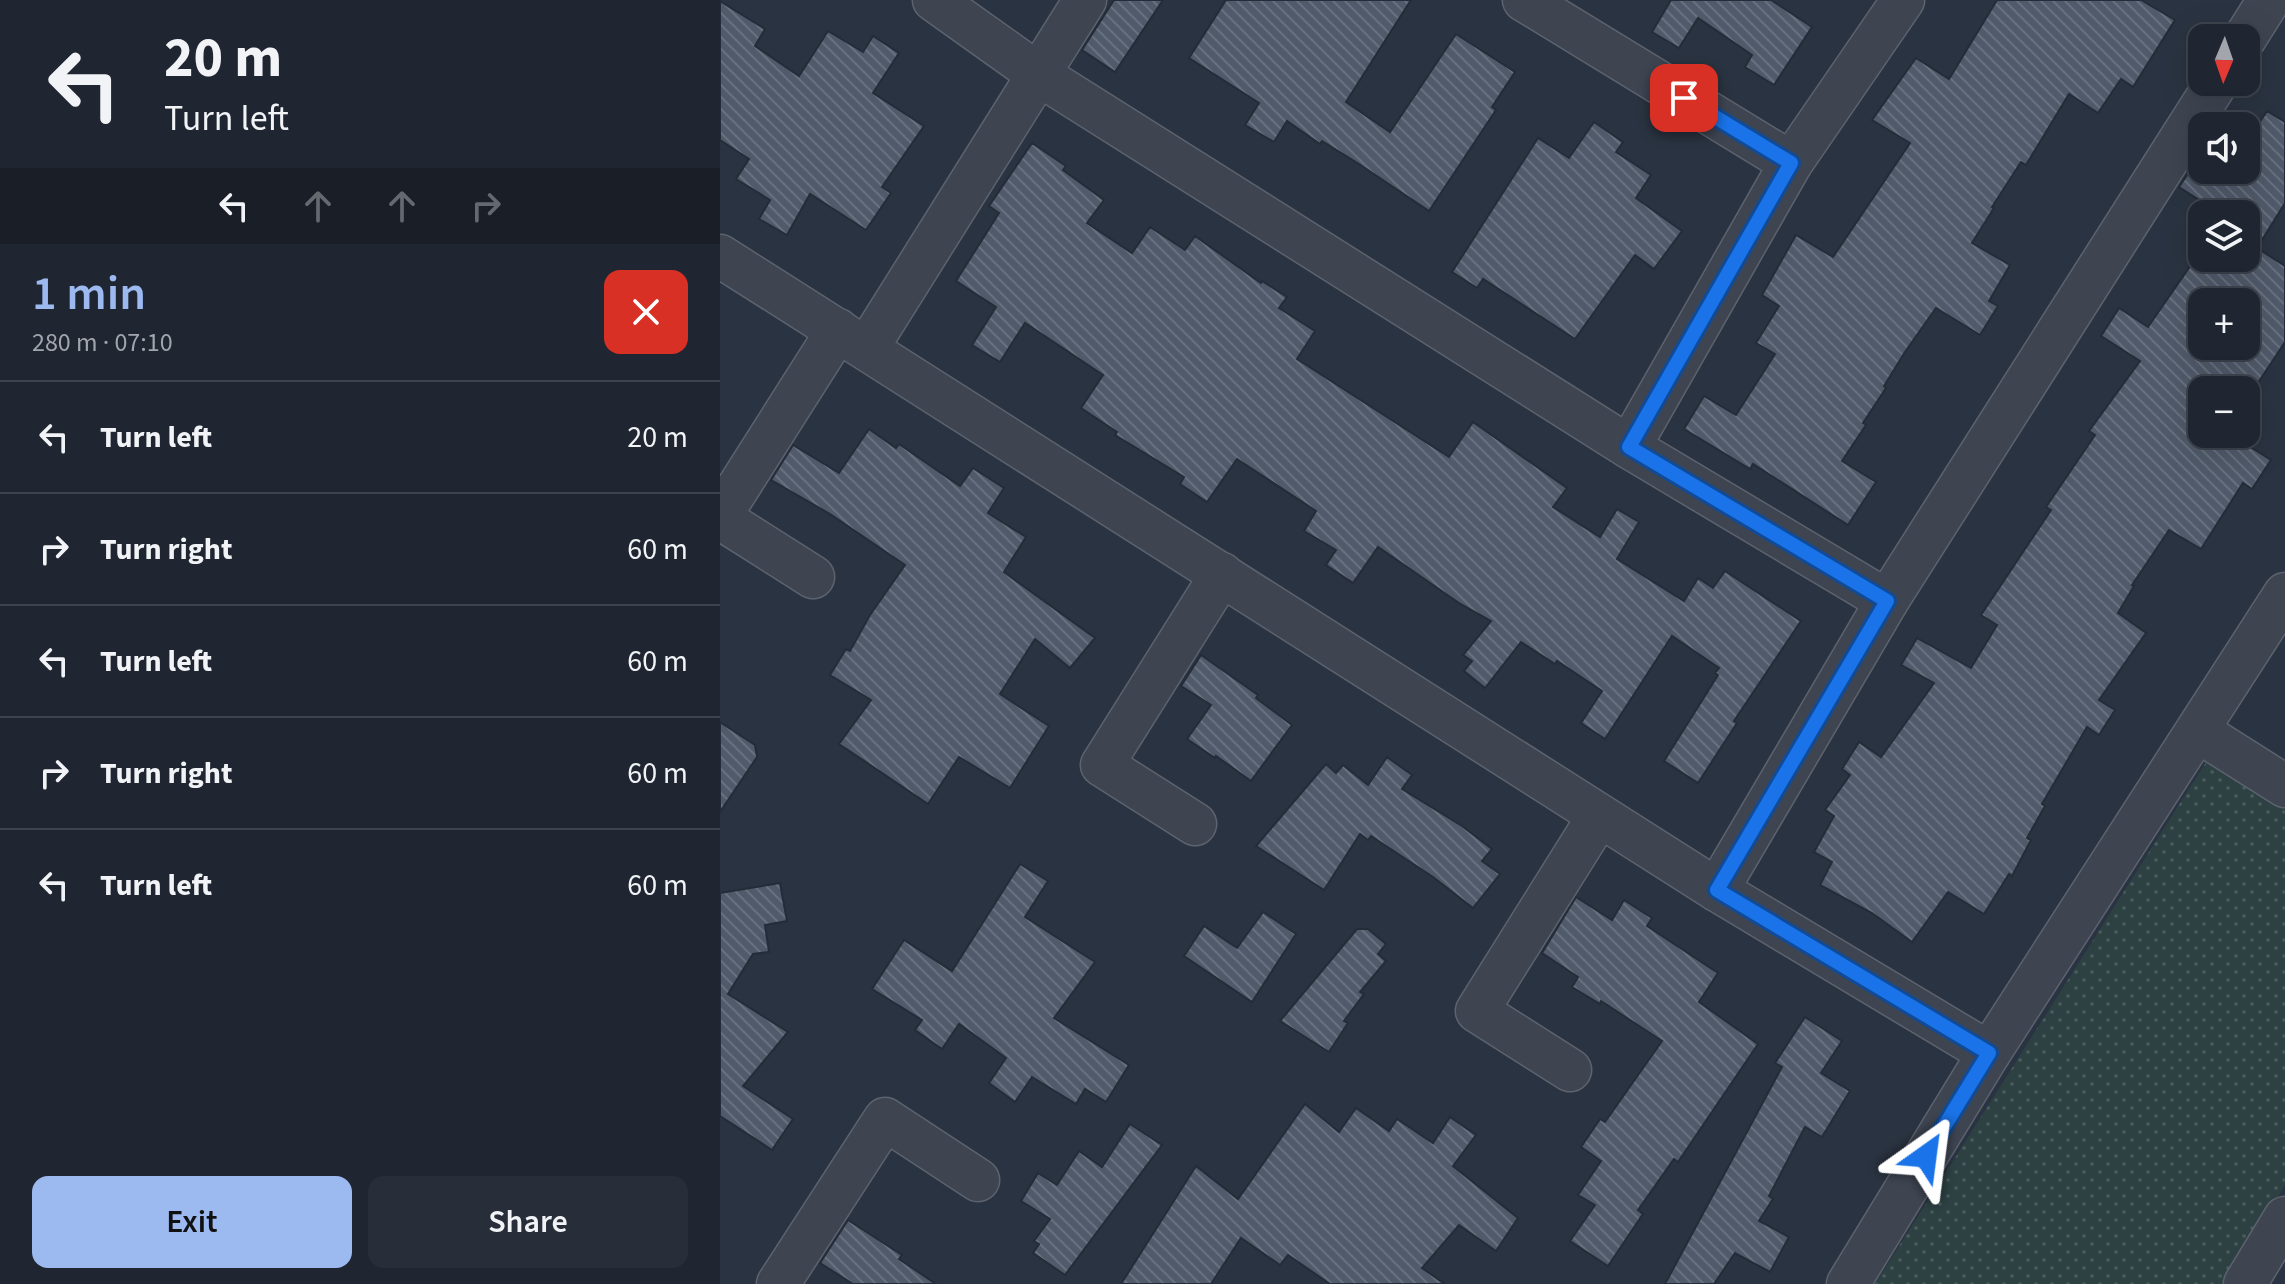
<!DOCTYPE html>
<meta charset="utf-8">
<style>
:root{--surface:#202631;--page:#282e39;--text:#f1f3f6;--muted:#a2a5ab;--line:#3d434d;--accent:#9cb9f0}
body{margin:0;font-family:"Source Sans 3",sans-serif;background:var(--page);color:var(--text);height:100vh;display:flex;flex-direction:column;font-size:30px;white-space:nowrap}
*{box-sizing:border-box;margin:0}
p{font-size:26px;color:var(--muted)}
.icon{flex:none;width:44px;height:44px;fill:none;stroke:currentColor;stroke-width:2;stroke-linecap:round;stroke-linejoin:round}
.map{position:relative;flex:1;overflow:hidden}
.panel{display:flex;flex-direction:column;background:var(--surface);width:720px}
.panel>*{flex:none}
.hud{background:#202631;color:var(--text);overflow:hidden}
.needle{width:52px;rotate:182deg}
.fabs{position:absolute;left:1468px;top:24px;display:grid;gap:16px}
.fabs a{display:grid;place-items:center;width:72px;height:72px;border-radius:16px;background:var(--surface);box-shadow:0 8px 32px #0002,0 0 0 2px var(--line);font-size:40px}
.pin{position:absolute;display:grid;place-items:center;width:68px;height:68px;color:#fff;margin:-34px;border-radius:16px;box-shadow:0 4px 12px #0006}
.me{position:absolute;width:88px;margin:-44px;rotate:31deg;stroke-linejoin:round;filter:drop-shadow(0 0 6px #0008)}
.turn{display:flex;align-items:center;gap:28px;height:168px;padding:0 32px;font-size:36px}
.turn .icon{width:104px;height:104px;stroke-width:2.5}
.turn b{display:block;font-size:56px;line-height:68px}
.lanes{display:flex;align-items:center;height:76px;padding:0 32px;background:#0003;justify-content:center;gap:40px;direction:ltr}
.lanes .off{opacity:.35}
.round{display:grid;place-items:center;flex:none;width:84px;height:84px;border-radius:16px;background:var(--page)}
.headline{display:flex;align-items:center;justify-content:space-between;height:136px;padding:0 32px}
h1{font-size:48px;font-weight:600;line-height:60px;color:var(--accent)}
.action{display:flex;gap:16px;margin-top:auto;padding:16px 32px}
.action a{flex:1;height:92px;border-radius:16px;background:var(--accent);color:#111;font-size:32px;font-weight:600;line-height:92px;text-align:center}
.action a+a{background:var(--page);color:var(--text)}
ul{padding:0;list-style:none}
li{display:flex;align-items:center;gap:24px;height:112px;padding:0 32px;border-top:2px solid var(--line)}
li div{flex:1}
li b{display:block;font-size:30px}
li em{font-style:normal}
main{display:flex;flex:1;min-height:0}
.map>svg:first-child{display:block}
.green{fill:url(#green-dots)}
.building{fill:url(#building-back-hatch);stroke:#252c39;stroke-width:2;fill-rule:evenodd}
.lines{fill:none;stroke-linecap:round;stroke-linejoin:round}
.street-casing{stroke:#5c636f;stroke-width:45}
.street{stroke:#3e4551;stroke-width:42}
.route-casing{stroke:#114b97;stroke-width:20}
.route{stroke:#1a73e8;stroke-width:14}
</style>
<main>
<section class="panel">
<div class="hud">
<div class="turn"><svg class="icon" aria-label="left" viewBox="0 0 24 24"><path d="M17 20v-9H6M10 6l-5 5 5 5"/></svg><div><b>20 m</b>Turn left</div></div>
<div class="lanes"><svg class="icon" aria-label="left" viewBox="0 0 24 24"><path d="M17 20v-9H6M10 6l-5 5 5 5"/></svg><svg class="icon off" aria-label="ahead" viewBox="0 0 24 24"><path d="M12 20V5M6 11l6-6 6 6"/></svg><svg class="icon off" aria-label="ahead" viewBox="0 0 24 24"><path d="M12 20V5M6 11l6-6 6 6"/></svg><svg class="icon off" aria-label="right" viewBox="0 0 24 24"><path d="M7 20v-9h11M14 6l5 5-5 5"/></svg></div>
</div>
<div class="headline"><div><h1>1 min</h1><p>280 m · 07:10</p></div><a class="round" style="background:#d93025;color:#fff"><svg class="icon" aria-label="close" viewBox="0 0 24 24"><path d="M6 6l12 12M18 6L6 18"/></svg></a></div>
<ul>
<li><svg class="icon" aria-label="left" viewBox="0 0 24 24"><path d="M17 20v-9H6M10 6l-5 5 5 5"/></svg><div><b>Turn left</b></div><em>20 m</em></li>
<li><svg class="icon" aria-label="right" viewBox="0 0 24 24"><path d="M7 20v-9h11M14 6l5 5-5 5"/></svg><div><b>Turn right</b></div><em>60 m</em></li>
<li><svg class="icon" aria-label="left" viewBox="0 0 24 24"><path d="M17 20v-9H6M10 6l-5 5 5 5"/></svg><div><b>Turn left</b></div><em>60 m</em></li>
<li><svg class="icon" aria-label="right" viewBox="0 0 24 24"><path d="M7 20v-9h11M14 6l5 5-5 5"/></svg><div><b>Turn right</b></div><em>60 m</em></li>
<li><svg class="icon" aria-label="left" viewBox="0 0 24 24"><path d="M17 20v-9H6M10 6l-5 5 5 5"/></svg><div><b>Turn left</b></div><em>60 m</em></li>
</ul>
<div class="action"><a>Exit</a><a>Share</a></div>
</section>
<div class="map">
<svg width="1565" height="1284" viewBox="0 0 1565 1284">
<defs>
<pattern id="green-dots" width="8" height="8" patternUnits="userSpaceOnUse" patternTransform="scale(2)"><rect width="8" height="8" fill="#2d4143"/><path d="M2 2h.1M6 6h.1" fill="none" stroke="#4a5b5d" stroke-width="1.8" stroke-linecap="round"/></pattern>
<pattern id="building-back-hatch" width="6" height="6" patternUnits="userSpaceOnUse" patternTransform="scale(2)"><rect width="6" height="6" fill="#505a6a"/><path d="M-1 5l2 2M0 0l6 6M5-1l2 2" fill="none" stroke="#67707e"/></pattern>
</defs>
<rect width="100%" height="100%" fill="#2a3341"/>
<path class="green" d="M1488 759 1565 807V1185L1505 1284H1155Z"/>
<g class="building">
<path d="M394 0H443L395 72 362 50Z"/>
<path d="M506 0H691L626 102 670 132 736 34 795 72 772 107 776 110 709 211 639 164 602 141 600 144 567 121 554 142 525 125 539 103 469 58Z"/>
<path d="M951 0H1051L1092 27 1054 85 1025 67 1032 55 978 18 959 48 932 32Z"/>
<path d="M1277 0H1421L1455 20 1413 87 1401 79 1378 113 1349 94 1306 165 1301 162 1272 207 1274 208 1252 243 1290 265 1269 301 1278 306 1260 335 1216 308 1185 352 1164 386 1166 388 1143 423 1146 425 1122 461 1156 482 1128 525 1033 464 1030 469 964 429 984 396 1016 415 1055 354 1036 343 1059 306 1042 295 1076 235 1113 257 1190 143 1152 120 1196 58 1229 79Z"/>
<path d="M0 1 45 29 35 46 79 76 108 31 143 52 153 36 179 53 153 93 204 126 162 187 171 193 146 230 90 194 67 235 39 219 50 200 16 179 29 159 0 140Z"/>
<path d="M1547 111 1565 122V203L1537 248 1565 266V342L1530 395 1532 397 1526 406V390H1482V434H1510L1551 460 1532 489 1523 483 1481 549 1449 530 1412 585 1414 586 1398 613 1426 633 1379 700 1395 710 1379 735 1367 727 1322 804 1325 806 1307 838 1311 840 1292 876 1289 874 1264 914 1228 892 1192 942 1152 913 1100 885 1112 862 1094 852 1114 816 1105 810 1130 775 1122 769 1139 742 1161 757 1214 683 1181 665 1197 638 1251 668 1277 625 1261 615 1331 510 1326 507 1375 435 1369 431 1420 361 1381 336 1399 308 1428 327 1482 249V258H1526V214H1501L1459 187 1482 153V170H1526V143ZM1482 302H1526V346H1482Z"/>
<path d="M874 122 903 142 896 152 931 175 916 198 962 231 934 269 915 255 855 339 763 279 757 288 732 272 818 138 849 158Z"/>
<path d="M312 143 346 166 343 170 384 200 367 223 412 253 430 227 465 250 475 236 541 283 542 281 567 297 559 308 595 331 577 359 729 457 753 422 847 488 833 507 880 537 897 509 919 522 897 559 964 601 978 578 993 588 1005 571 1081 621 1014 721 1017 723 978 783 944 761 998 675 995 673 999 668 952 636 885 739 861 723 882 691 837 661 835 664 801 642 765 688 744 671 752 661 743 655 771 621 739 603 658 547 633 583 606 565 616 550 584 531 596 511 517 459 487 502 460 484 464 477 395 435 397 432 361 408 383 375 305 323 280 362 252 345 276 307 236 281 279 213 269 206Z"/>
<path d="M149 429 176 448 179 444 240 486 253 468 284 488 268 513 306 537 284 572 375 638 350 668 315 639 280 694 329 726 290 788 239 757 208 804 119 744 151 700 110 675 126 649 130 651 150 615 185 565 110 514 51 480 73 445 119 473Z"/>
<path d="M481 655 538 695 536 698 572 725 531 781 496 756 495 758 467 739 491 705 461 686Z"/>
<path d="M0 722 35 745 37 757 0 812Z"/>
<path d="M667 757 692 775 682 789 742 826 772 849 762 861 780 874 753 908 713 877 651 836 648 840 640 834 604 890 536 846 606 764 616 773 623 765 648 785Z"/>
<path d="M300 864 328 881 305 917 375 962 334 1018 409 1065 386 1102 365 1089 356 1104 312 1077 295 1102 269 1083 286 1058 239 1024 222 1049 195 1030 202 1020 152 989 184 940 232 971Z"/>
<path d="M60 883 67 921 45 925 49 952 33 954 8 994 68 1032 23 1086 73 1119 52 1150 0 1116V893Z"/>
<path d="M856 897 892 920 904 900 932 918 927 926 998 973 979 1002 1038 1044 958 1162 954 1159 918 1210 923 1214 888 1266 850 1241 875 1205 858 1195 881 1161 861 1147 880 1119 885 1122 942 1041 881 1001 880 1004 852 987 858 977 822 953Z"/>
<path d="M543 912 576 934 532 1002 464 956 484 926 517 948Z"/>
<path d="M637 929H648L666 944 658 954 666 961 640 992 644 994 624 1021 628 1023 609 1052 560 1021Z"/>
<path d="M1085 1017 1122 1041 1101 1073 1130 1091 1102 1137 1085 1127 1049 1196 1053 1199 1039 1221 1069 1237 1050 1272 1015 1253 994 1284H945L1062 1067 1055 1063Z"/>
<path d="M585 1104 619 1132 636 1108 669 1131 677 1119 713 1143 730 1117 756 1135 733 1166 798 1218 776 1251 739 1225 702 1268 725 1284H610L568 1255 560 1265 521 1238 491 1284H401L476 1166 518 1199Z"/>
<path d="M410 1124 442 1145 345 1275 313 1253 319 1244 314 1241 330 1219 301 1201 318 1173 337 1185 359 1151 382 1167Z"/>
<path d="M128 1220 182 1255 179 1259 216 1284H133L100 1263Z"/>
</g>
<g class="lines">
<defs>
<g id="street">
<path d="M214 0 318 74 909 447 1167 601"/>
<path d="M804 0 1071 163"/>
<path d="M1525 38 1549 0"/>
<path d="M0 256 997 890 1269 1053"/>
<path d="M147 348 365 0"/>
<path d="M909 447 1071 163 1183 0"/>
<path d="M0 516 118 330"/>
<path d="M0 518 93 577"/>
<path d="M1478 731 1565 786"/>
<path d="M475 824 382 765 502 574"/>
<path d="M997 890 1167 601 1497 82"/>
<path d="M850 1070 757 1011 879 816"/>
<path d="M58 1284 165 1119 258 1180"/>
<path d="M1128 1284 1269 1053 1565 594"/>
<path d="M1525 1284 1565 1218"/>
</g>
</defs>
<use href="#street" class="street-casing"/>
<use href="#street" class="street"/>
</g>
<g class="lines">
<defs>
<path id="route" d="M964 98 1071 163 909 447 1167 601 997 890 1269 1053 1206 1156"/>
</defs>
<use href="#route" class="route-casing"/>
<use href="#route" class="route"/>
</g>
</svg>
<div class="fabs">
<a><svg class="needle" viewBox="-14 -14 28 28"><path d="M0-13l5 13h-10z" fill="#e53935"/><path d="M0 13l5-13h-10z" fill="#a2a5ab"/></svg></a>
<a><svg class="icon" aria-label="sound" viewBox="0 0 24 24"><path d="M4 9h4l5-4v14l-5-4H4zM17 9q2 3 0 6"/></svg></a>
<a><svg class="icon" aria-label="layers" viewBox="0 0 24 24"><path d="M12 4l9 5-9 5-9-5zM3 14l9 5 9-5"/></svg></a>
<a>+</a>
<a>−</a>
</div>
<div class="pin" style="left:964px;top:98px;background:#d93025"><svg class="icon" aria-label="arrive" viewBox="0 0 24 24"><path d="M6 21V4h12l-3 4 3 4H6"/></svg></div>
<svg class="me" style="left:1206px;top:1156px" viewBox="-20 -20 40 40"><path d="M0-17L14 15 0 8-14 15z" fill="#1a73e8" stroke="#fff" stroke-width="4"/></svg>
</div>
</main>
